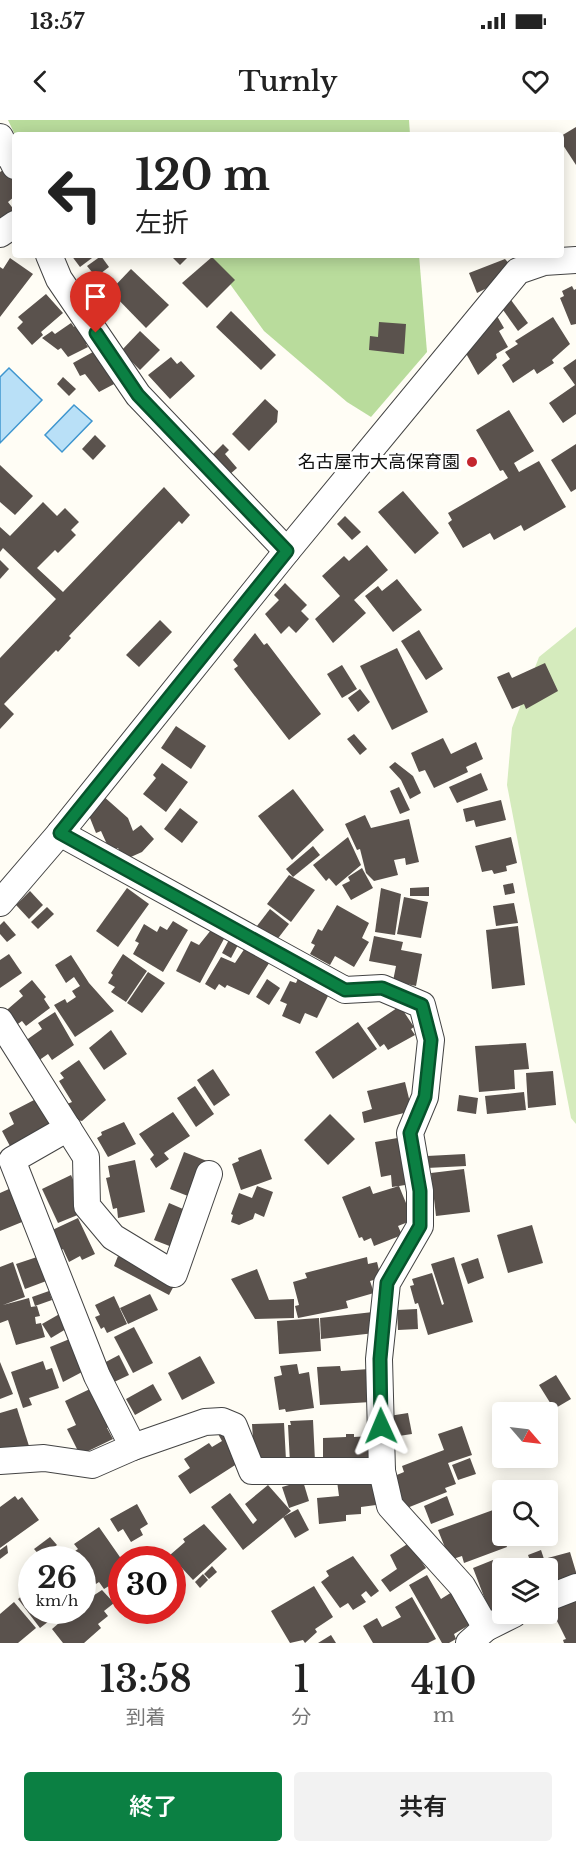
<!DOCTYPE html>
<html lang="ja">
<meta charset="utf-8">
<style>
:root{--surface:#fff;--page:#f2f2f2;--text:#222;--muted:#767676;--accent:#0b8043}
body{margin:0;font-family:"Libre Baskerville","Noto Sans JP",serif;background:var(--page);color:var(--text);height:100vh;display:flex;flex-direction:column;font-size:22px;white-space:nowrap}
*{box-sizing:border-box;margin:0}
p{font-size:20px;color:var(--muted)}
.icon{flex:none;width:33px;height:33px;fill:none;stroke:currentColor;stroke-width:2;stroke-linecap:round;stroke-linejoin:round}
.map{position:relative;height:1523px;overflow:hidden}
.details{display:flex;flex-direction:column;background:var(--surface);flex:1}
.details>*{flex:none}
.hud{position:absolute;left:12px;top:12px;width:552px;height:126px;border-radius:6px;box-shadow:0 3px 15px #0003;background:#fff;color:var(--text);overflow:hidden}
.needle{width:39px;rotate:118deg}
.fabs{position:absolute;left:492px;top:1282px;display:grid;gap:12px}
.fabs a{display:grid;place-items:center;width:66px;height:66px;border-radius:6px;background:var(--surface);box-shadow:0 3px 15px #0003;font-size:30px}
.speed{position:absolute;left:18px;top:1426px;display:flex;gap:12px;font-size:30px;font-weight:700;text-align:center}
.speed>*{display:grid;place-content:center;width:78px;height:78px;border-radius:50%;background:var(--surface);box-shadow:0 3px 15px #0003;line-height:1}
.speed small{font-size:15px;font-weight:400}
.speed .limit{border:9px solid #d22;background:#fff;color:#111}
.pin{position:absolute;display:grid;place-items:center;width:51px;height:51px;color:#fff;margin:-62px -26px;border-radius:50% 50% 50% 0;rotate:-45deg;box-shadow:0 0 6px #0007}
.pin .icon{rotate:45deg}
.me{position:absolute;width:66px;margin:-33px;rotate:359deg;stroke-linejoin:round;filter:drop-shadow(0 0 4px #0008)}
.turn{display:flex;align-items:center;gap:21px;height:126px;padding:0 24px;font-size:27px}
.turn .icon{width:78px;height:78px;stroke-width:2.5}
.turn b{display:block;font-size:42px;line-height:51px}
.eta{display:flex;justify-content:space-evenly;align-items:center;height:102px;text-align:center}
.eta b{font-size:36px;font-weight:600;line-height:42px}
.cta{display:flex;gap:12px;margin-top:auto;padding:12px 24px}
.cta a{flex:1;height:69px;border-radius:6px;background:var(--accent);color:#fff;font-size:24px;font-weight:600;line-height:69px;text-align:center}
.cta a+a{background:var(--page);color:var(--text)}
.status{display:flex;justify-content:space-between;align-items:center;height:42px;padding:0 30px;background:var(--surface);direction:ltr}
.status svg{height:16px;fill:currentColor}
header{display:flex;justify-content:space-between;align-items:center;height:78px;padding:0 24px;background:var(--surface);font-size:27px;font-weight:600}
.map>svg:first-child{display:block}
.green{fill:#d5ebbd}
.forest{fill:#b9dc9c}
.water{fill:#b9e0f7;stroke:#3f96cf;stroke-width:1.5}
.building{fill:#5a524d}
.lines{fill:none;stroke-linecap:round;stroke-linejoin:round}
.minor-casing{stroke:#444;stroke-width:28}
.minor{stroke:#fff;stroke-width:26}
.route-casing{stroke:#07532c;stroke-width:15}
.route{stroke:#0b8043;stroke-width:10}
.poi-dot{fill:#c4262e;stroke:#fff;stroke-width:2}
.labels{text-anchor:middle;stroke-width:6;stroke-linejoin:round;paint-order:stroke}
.poi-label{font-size:18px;fill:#111;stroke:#fff;text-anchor:end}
</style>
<div class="status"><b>13:57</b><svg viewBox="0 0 49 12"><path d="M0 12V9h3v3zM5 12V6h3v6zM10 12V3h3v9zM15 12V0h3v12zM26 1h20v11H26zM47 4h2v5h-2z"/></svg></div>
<header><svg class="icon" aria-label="back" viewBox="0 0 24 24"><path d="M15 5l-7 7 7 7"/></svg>Turnly<svg class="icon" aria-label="heart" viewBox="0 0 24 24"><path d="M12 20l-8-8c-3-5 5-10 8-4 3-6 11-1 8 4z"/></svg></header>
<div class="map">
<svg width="576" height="1523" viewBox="0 0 576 1523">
<rect width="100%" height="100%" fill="#fffdf5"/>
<path class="green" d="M576 507V1004L571 998 507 665 512 608 539 537Z"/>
<g class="forest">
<path d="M8 0H409L410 15H15Z"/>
<path d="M209 135H419L427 232 371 297 347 282 264 211Z"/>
</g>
<g class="water">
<path d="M9 248 42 280 0 323V257Z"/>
<path d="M74 285 92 301 62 332 45 315Z"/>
</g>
<g class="building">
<path d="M576 7V45L561 22V16Z"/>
<path d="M6 48 15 60V76L8 82 15 91V97L0 105V52Z"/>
<path d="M71 135H96L80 147Z"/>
<path d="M170 135H190L180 145Z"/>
<path d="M101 136 109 147 96 157 87 146Z"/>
<path d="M212 137 235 160 207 188 182 163Z"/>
<path d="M10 138 33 154 0 197V147L3 149Z"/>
<path d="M505 139 512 147 493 165 477 173 469 153Z"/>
<path d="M131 149 169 185 146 208 110 171Z"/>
<path d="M572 166 574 170 576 169V204L571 205 560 178 564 176 562 171Z"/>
<path d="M46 174 63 193 41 212 43 215 32 225 17 208 23 202 18 197Z"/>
<path d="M511 180 528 203 518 211 501 187Z"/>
<path d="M231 191 276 235 261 250 216 207Z"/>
<path d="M497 196 504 208 499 211 508 227 496 234 497 238 478 255 463 228Z"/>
<path d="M553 197 570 224 552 240 554 243 537 254 534 249 513 263 502 245 510 239 505 232 518 224 515 221Z"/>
<path d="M379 202 406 204 404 234 369 230 370 216 378 217Z"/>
<path d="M71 203 74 207 78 204 90 222 86 224 88 227 68 237 61 228 58 230 42 218 52 211 55 214Z"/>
<path d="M140 211 160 230 140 250 121 231Z"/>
<path d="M102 227 116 263 99 272 85 254 80 256 73 243Z"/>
<path d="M171 237 177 244 181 241 195 256 170 279 148 255Z"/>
<path d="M576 239V294L563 303 549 283 575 265 563 248Z"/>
<path d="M63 257 76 269 69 276 57 264Z"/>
<path d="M265 279 278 291 277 302 249 331 232 314Z"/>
<path d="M509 290 534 331 514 343 519 352 539 341 566 387 524 411 521 405 494 420 490 413 463 428 448 403 452 400 448 393 508 358 503 350 500 351 476 310Z"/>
<path d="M95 315 106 326 93 340 82 329Z"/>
<path d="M223 324 229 330 225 334 237 348 229 355 211 336Z"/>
<path d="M576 324V369L571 372 551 340Z"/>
<path d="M0 345 33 376 15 395 0 382Z"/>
<path d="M164 367 190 395 182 404 179 401 69 516 71 518 58 532 56 530 4 584 14 594 0 609V538L56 479 3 428 0 432V407L10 416 43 382 57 396 65 388 79 402 71 410 76 415 58 433 55 430 37 448 63 472Z"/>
<path d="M403 371 439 413 415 434 378 392Z"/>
<path d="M345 396 361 412 352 420 337 404Z"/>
<path d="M367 425 388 450 354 480 366 493 333 523 315 499 340 476 322 456 344 436 349 441Z"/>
<path d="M0 440 9 449 0 459Z"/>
<path d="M397 459 422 490 393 512 365 476 378 466 382 471Z"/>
<path d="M285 463 307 485 301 491 309 499 296 513 289 506 281 514 265 494 279 480 274 475Z"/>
<path d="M160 500 172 512 139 547 126 535Z"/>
<path d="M419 510 443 549 426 560 401 521Z"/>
<path d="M255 513 264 525 267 523 321 594 289 620 234 549 238 546 233 540Z"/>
<path d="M397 528 428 592 392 610 360 546Z"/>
<path d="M545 543 558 571 526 589 524 584 512 589 497 557 509 552 512 558Z"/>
<path d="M342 545 357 569 342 578 327 554Z"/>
<path d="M360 569 370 582 358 592 348 578Z"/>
<path d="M176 606 206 626 191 649 161 628Z"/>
<path d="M354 614 367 629 360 635 347 619Z"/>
<path d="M443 618 451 634 476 622 483 639 466 647 468 652 434 668 425 650 419 652 411 633Z"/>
<path d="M395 642 413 656 421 673 410 679 401 660 389 647Z"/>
<path d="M162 643 188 662 166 692 143 674 156 658 153 655Z"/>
<path d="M481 653 488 670 457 683 449 667Z"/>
<path d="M399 667 410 690 400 694 390 671Z"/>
<path d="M293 669 324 710 292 740 258 696Z"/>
<path d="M102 675 128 698 133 711 141 705 154 719 142 732 124 740 118 728 110 731 101 711 96 713 88 693Z"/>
<path d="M501 680 506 700 476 707 474 700 466 702 463 689Z"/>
<path d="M180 688 198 702 182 723 164 709Z"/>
<path d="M365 695 371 708 409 699 419 742 406 745 405 738 394 740 398 755 374 761 366 753 360 729 357 730 345 704Z"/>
<path d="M348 717 361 745 336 766 329 758 326 761 313 745Z"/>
<path d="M511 717 517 743 506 746 507 751 494 754 492 750 482 752 475 726Z"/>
<path d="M313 726 320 735 293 757 286 749Z"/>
<path d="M362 748 373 768 351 780 342 765 350 761 348 757Z"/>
<path d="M289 755 315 770 291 802 267 784Z"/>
<path d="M513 763 515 773 505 775 503 765Z"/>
<path d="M429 767V776H410V768Z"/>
<path d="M127 768 149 784 118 827 96 811Z"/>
<path d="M381 768 401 774 395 815 375 812Z"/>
<path d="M30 771 43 785 29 799 16 785Z"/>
<path d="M404 777 428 782 421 818 397 814Z"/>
<path d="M514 783 518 803 496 806 493 786Z"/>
<path d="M337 785 369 803 362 818 369 822 354 847 335 836 330 845 310 834 315 825 311 823 318 809 322 811Z"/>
<path d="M47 787 54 794 38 809 31 802Z"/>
<path d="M270 789 289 804 276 821 257 806Z"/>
<path d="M4 801 16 815 7 822 0 814V805Z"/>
<path d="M173 801 188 810 163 852 133 834 139 823 135 821 144 804 157 812 160 806 167 810Z"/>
<path d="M518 806 525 865 492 869 486 810Z"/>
<path d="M211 810 225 817 200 863 176 851 191 821 199 825Z"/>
<path d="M374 816 403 822 401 830 422 834 416 866 393 861 396 846 369 841Z"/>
<path d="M230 818 239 823 231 838 222 833Z"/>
<path d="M245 828 271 840 249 875 227 865 225 868 219 864 215 870 205 864 221 837 235 843Z"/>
<path d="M9 834 22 853 0 868V840Z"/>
<path d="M123 834 147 851 126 882 111 872 115 867 108 863 113 855 111 853Z"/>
<path d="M71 835 89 863 114 891 75 917 54 885 65 879 67 883 76 877 72 871 80 866 74 857 66 863 55 845Z"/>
<path d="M148 852 165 863 142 893 127 883Z"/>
<path d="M300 854 330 872 317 898 305 893 300 904 282 896 287 884 280 881 290 861 296 863Z"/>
<path d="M267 859 280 868 269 885 256 877Z"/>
<path d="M32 860 46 877 44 879 50 888 26 906 22 901 15 906 1 895 23 876 19 871Z"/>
<path d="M400 886 414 907 411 909 415 915 388 930 384 924 380 927 367 908Z"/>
<path d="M55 892 74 925 52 940 48 934 38 941 25 921 42 909 38 903Z"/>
<path d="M358 902 377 929 333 959 315 932Z"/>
<path d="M111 910 127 934 104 950 89 928Z"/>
<path d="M526 923 529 949 514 950 515 969 479 972 475 926Z"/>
<path d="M79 940 106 980 82 1001 77 1000 67 984 72 982 59 961 64 958 60 953Z"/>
<path d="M213 949 230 975 214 986 197 960Z"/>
<path d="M553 951 556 985 528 988 526 953Z"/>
<path d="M405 962 412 991 364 1003 362 992 372 989 367 971Z"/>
<path d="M195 966 214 994 196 1007 177 978Z"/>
<path d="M524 972 526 990 487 994 485 976Z"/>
<path d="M459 975 478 978 476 994 457 991Z"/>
<path d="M36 979 51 1006 11 1028 2 1011 14 1004 9 993Z"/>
<path d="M173 992 190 1016 164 1033 169 1039 156 1048 150 1039 154 1035 139 1014Z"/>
<path d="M330 994 355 1019 328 1045 304 1020Z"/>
<path d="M124 1002 136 1024 108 1037 97 1018 102 1015 101 1012Z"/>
<path d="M403 1017 411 1064 399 1066 413 1100 398 1106 402 1115 374 1126 371 1118 364 1121 362 1117 359 1118 342 1077 370 1066 373 1074 399 1066 392 1067 391 1055 381 1057 375 1022Z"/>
<path d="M261 1029 272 1059 241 1070 232 1044 239 1041 238 1038Z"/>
<path d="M184 1032 207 1041 193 1078 170 1069Z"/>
<path d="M465 1034 466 1046 427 1048V1036Z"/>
<path d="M135 1040 145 1092 118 1098 117 1088 113 1089 106 1058 110 1057 108 1046Z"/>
<path d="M464 1049 470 1092 436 1096 431 1053Z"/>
<path d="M71 1055 79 1073 80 1094 58 1103 42 1069Z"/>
<path d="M257 1066 273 1072 264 1097 255 1093 253 1099 239 1105 231 1102 233 1095 231 1094 239 1073 252 1078Z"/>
<path d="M9 1069 12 1075 16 1073 27 1100 0 1111V1073Z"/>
<path d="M169 1083 190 1092 172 1127 154 1120Z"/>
<path d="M78 1098 95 1134 82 1140 80 1136 69 1142 63 1129 57 1132 48 1112Z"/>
<path d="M532 1105 543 1143 508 1153 497 1115Z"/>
<path d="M40 1136 49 1160 25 1169 16 1144Z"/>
<path d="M118 1136 176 1162 169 1175 114 1146Z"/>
<path d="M367 1137 368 1144 377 1142 381 1158 370 1161 374 1173 346 1181 348 1188 298 1198 295 1186 299 1185 293 1162 307 1158 305 1153Z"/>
<path d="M454 1137 473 1202 428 1215 418 1183 415 1184 410 1166 414 1165 412 1159 432 1153 442 1185 444 1184 431 1144Z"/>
<path d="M478 1138 484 1158 468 1164 461 1144Z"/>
<path d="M13 1142 25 1177 3 1185 29 1178 31 1187 37 1186 40 1196 35 1197 36 1204 41 1203 45 1217 16 1225 8 1200 0 1203V1147Z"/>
<path d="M257 1149 269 1180 294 1179V1198L255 1199 231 1159Z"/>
<path d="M49 1171 52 1180 35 1186 32 1177Z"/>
<path d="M150 1174 158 1190 128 1204 120 1188Z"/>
<path d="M114 1176 127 1204 107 1213 104 1207 101 1209 95 1197 100 1195 95 1185Z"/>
<path d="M417 1189 418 1209 398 1210 397 1190Z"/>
<path d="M63 1192 71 1206 51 1218 42 1204Z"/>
<path d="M373 1192 375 1213 321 1219 320 1198Z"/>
<path d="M319 1198 321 1231 279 1234 277 1201Z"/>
<path d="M134 1207 153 1243 133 1253 114 1217Z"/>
<path d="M72 1218 84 1251 63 1262 50 1227Z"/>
<path d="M119 1235 129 1255 112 1263 102 1244Z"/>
<path d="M200 1236 215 1263 182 1280 168 1253Z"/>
<path d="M43 1241 46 1250 52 1248 59 1268 29 1278 32 1285 23 1288 11 1252Z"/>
<path d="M0 1242 13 1274 0 1279Z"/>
<path d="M297 1244 299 1254 309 1252 314 1288 286 1292 285 1289 279 1290 274 1257 282 1255 280 1246Z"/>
<path d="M340 1246 341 1251 369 1249 371 1282 320 1285 317 1247Z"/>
<path d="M556 1255 571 1279 554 1289 539 1265Z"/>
<path d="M153 1264 162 1280 135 1295 126 1279Z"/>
<path d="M92 1268 114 1304 107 1308 113 1319 80 1335 67 1309 76 1305 65 1281Z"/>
<path d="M17 1288 29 1326 4 1334 0 1327V1293Z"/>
<path d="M408 1293 412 1314 392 1317 389 1296Z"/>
<path d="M313 1300 315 1341 290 1343 288 1305H291L290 1301Z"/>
<path d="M284 1303 286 1340 261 1341V1336H254L252 1304Z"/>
<path d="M462 1306 472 1335 448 1343 456 1364 445 1368 447 1372 402 1390 387 1359 404 1352 402 1346 444 1330 438 1314Z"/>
<path d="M224 1310 243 1340 190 1374 178 1356 190 1348 184 1339 209 1323 212 1327 222 1321 218 1314Z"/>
<path d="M346 1314H354V1317L371 1316 372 1341 323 1343V1318L346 1317Z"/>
<path d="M470 1338 476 1354 458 1360 452 1345Z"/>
<path d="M371 1359 372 1366H375L376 1385 361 1387V1394L346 1395V1401L319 1404 317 1378 339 1376 337 1361Z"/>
<path d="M303 1361 309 1381 289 1388 282 1367Z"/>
<path d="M268 1365 291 1391 243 1430 211 1387 230 1373 253 1404 257 1400 245 1384Z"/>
<path d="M15 1376 18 1380 22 1377 39 1400 0 1428V1387Z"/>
<path d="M447 1376 454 1395 431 1404 424 1386Z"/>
<path d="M137 1384 148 1404 140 1409 143 1415 131 1422 123 1409 118 1412 110 1399Z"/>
<path d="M298 1389 309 1410 295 1418 283 1397Z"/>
<path d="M493 1390 507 1427 464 1443 462 1436 450 1440 438 1410Z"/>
<path d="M204 1404 227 1429 193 1460 170 1435 185 1422 183 1419Z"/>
<path d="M99 1407 122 1440V1458L104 1469 99 1462 82 1473V1440H62L78 1429 74 1424Z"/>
<path d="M50 1417 57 1425 41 1437 34 1429Z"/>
<path d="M409 1423 426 1448 390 1472 381 1460 397 1449 390 1435Z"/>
<path d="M7 1425 8 1433 0 1439V1430Z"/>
<path d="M541 1430 544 1439 570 1432 576 1452V1463L548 1472V1449H533L528 1435Z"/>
<path d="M353 1436 379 1471 371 1477 366 1471 361 1475 366 1482 353 1490 348 1483 340 1488 321 1462 329 1456 326 1451Z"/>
<path d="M493 1440 496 1448 492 1450 499 1468 502 1466V1494L491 1495 473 1448Z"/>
<path d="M212 1446 217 1452 209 1459 204 1454Z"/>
<path d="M203 1454 208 1460 200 1468 195 1462Z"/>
<path d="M427 1455 441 1479 452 1472 471 1504 454 1514 456 1519 449 1523H442L409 1465Z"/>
<path d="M314 1466 333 1497 315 1509 317 1512 305 1523 303 1520 290 1523 271 1491Z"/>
<path d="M32 1468V1491H62L40 1508 18 1479Z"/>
<path d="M102 1470 114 1483 104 1491 108 1496 98 1504 101 1508 84 1523H63L52 1509 73 1491H82V1483Z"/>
<path d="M412 1477 436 1519 428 1523H373L363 1506 377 1498 382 1507 401 1497 395 1487Z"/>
<path d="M576 1479V1523H564L563 1520 566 1519 552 1491Z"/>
<path d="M14 1482 36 1508 18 1523H0V1494Z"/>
<path d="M331 1515 336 1523H318Z"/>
</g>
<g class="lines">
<defs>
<g id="minor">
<path d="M0 17 15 46"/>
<path d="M0 114 15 104"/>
<path d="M49 135 59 159 138 275 287 431"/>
<path d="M60 713 345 870 382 868 422 885 431 920 425 977 410 1013 420 1071V1106L387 1163 379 1239 382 1351 390 1386 462 1466 486 1508"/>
<path d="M0 783 60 713 287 431 518 151 544 142 576 140"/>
<path d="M0 901 86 1037 87 1086 113 1117 174 1154 209 1054"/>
<path d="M68 1008 12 1040 97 1256 133 1327"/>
<path d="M0 1341 44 1338 92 1345 133 1327 205 1302 222 1301 234 1306 252 1351H382"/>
<path d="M548 1478 576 1467"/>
<path d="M469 1523 486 1508 514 1494"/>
</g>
</defs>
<use href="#minor" class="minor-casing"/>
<use href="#minor" class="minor"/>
</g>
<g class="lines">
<defs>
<path id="route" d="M96 213 138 275 287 431 60 713 345 870 382 868 422 885 431 920 425 977 410 1013 420 1071V1106L387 1163 380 1239 381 1306"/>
</defs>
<use href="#route" class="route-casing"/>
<use href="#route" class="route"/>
</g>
<circle class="poi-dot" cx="472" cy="342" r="6"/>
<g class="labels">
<g class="poi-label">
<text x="460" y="348">名古屋市大高保育園</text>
</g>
</g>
</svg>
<div class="fabs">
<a><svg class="needle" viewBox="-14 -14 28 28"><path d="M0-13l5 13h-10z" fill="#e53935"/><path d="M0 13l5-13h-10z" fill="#767676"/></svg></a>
<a><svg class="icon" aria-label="search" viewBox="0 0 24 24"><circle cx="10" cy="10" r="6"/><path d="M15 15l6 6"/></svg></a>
<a><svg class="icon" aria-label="layers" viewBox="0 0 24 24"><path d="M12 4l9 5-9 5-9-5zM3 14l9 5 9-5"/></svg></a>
</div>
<div class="speed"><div>26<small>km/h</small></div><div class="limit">30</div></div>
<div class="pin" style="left:96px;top:213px;background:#d93025"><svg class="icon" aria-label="arrive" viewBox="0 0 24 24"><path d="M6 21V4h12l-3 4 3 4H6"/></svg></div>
<svg class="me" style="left:381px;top:1306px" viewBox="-20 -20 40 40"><path d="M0-17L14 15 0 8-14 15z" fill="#0b8043" stroke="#fff" stroke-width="4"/></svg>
<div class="hud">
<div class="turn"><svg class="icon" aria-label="left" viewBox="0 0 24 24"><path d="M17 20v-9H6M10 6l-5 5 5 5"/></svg><div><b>120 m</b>左折</div></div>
</div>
</div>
<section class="details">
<div class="eta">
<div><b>13:58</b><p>到着</p></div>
<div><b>1</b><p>分</p></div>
<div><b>410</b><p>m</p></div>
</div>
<div class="cta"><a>終了</a><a>共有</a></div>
</section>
